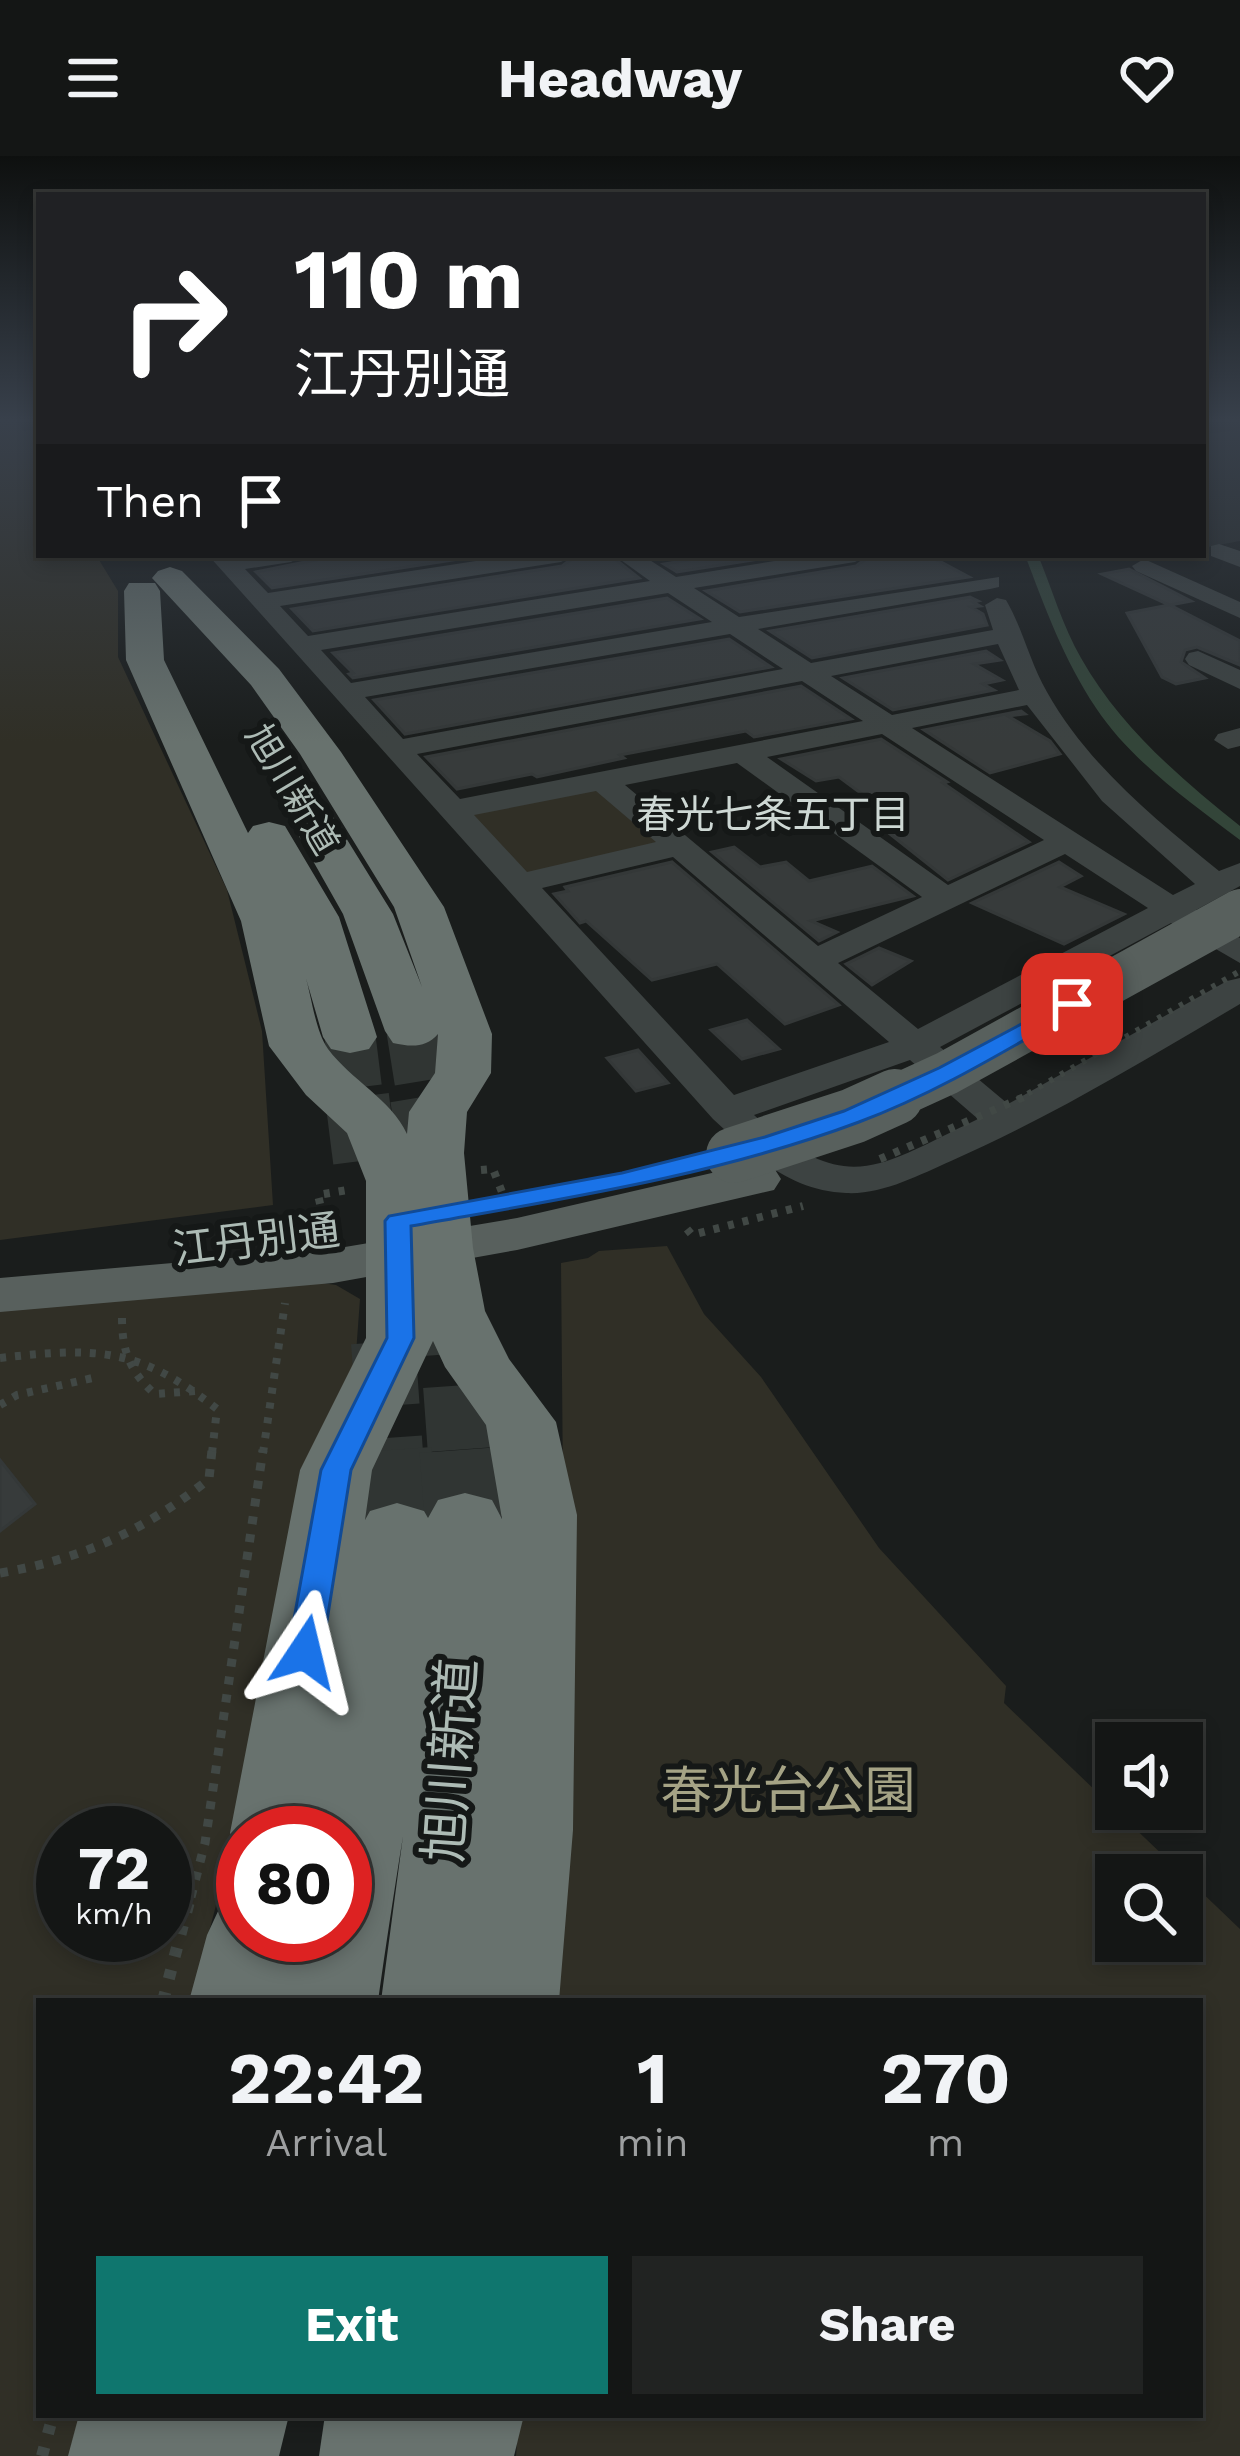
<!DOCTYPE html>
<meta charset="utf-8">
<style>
:root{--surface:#141615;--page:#212322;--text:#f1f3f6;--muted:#9d9fa0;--line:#333534;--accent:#0f766e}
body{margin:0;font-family:"Work Sans","Noto Sans JP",sans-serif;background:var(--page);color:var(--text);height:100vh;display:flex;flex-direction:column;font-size:45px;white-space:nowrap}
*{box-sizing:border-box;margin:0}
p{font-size:39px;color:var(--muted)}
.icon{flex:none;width:66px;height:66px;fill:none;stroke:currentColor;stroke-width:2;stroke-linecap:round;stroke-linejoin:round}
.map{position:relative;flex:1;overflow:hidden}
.sheet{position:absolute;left:36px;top:1842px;width:1167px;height:420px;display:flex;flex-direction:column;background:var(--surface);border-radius:0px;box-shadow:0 6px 18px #0003,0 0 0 3px var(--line)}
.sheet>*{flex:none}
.guide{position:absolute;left:36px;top:36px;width:1170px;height:366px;border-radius:0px;box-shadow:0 6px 18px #0003,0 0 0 3px var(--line);background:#202124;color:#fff;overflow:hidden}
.fabs{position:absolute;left:1095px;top:1566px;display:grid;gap:24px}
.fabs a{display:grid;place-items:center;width:108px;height:108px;border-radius:0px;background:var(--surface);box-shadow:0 6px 18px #0003,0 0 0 3px var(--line);font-size:60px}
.speed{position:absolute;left:36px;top:1650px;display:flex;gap:24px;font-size:60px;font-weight:700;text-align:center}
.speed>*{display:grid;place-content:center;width:156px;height:156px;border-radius:50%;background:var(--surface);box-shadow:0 6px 18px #0003,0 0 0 3px var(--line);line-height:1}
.speed small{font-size:30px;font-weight:400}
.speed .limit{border:18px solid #d22;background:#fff;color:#111}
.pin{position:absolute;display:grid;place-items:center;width:102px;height:102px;color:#fff;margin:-51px;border-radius:24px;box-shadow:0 6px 18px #0006}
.me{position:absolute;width:132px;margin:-66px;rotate:10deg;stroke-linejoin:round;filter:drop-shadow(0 0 9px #0008)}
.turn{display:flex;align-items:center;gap:42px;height:252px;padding:0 60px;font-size:54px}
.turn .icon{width:156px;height:156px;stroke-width:2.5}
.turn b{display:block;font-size:84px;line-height:102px}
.then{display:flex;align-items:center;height:114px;padding:0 60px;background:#0003;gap:24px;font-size:45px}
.eta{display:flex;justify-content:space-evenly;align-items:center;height:204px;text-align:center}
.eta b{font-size:72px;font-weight:700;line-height:84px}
.button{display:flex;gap:24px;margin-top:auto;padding:24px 60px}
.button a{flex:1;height:138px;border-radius:0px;background:var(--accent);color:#fff;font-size:48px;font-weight:700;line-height:138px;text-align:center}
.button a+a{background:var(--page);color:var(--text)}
header{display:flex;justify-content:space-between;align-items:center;height:156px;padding:0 60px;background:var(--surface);font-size:54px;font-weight:700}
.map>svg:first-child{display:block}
.built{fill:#262a29}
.green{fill:#302f26;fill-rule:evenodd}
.water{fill:#334539}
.building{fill:#373b3b;stroke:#343838;stroke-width:3}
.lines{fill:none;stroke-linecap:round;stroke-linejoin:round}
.highway-tunnel-far2{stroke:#303533;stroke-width:51;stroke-dasharray:51 26;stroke-linecap:butt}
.highway-tunnel-far1{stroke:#303533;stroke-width:64;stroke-dasharray:64 32;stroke-linecap:butt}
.highway-tunnel{stroke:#303533;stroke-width:81;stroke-dasharray:81 40;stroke-linecap:butt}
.path-far2{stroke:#414845;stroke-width:8;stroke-dasharray:6 9;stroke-linecap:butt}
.path-far1{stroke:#414845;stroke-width:9;stroke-dasharray:8 10;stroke-linecap:butt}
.path{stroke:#414845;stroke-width:12;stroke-dasharray:9 14;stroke-linecap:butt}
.minor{fill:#3d4342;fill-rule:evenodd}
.major{fill:#58605d;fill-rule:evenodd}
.highway{fill:#68726e;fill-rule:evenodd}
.path-bridge-far1{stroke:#414845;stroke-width:6;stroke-dasharray:4.5 8;stroke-linecap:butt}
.path-bridge{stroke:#414845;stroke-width:8;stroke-dasharray:6 9;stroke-linecap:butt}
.major-bridge-far1{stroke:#58605d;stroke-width:44}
.major-bridge{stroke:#58605d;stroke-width:56}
.route{fill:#1a73e8;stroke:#114b97;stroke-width:3}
.labels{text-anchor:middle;stroke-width:12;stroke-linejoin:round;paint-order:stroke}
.far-street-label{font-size:36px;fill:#adbbb5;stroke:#151817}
.far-neighbourhood-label{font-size:39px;fill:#ced8d4;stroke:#151817}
.street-label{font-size:42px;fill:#adbbb5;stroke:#151817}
.near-street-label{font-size:51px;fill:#adbbb5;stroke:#151817}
.near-park-label{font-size:51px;fill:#a5a385;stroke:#151817}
</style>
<header><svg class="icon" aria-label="menu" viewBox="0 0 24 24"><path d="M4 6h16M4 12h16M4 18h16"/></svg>Headway<svg class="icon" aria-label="heart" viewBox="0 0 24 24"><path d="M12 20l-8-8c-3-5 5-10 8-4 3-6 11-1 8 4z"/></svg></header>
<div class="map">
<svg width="1240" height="2300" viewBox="0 0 1240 2300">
<rect width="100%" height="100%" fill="#1a1d1c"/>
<path class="built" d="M1240 273V385L1203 392V279Z"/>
<g class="green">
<path d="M0 265H17L23 275 39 273V399H96L118 435V501L227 734 262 875 273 1049 0 1084Z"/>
<path d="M601 624 676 691 521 727 452 654Z"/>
<path d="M667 1090 704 1158 761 1221 879 1392 1006 1530 1004 1547 1240 1773V2300H516L519 2259H1200V1845H541L563 1332 561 1107 588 1102 599 1095ZM1116 1719H1182V1785H1116Z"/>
<path d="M295 1123 336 1129 360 1143 354 1225 300 1314 270 1517 232 1688 191 1845H39V2259H80L70 2300H0V1149ZM63 1677H165V1779H63Z"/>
</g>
<path class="water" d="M1025 399H1038C1052 433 1063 471 1081 502 1120 571 1179 621 1240 670V684C1190 646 1131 605 1096 552 1064 504 1045 452 1025 399Z"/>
<g class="building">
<path d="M340 399H485L272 432 256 416Z"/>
<path d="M577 399H610L639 422 313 475 292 453 562 410Z"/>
<path d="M717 399H784L677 416 664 408Z"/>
<path d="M871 399H928L969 421 740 456 706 435 856 410Z"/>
<path d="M1129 413 1191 445 1170 449 1240 485V509L1197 491 1185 494 1181 506 1205 522 1176 528 1162 521 1127 457 1169 449 1102 418Z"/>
<path d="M970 441 978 445 973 446 980 450 971 451 983 458 987 469 812 502 770 475Z"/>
<path d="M667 442 700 463 353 522 349 518 353 517 333 497Z"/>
<path d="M729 483 771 511 405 578 374 544Z"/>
<path d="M986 495 1000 504 974 508 1002 524 983 528 994 534 893 554 843 522Z"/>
<path d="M801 530 851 563 754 581 746 575 620 599 624 602 537 621 532 618 457 633 426 601Z"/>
<path d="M1021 555 1025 558 1008 560 1050 585 1060 598 990 617 924 574Z"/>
<path d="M881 583 947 626 943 627 1029 686 948 724 885 674 905 670 839 621 816 625 781 603Z"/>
<path d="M734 691 760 711 786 706 809 725 872 710 913 740 811 765 837 776 819 785 712 696Z"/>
<path d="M672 706 839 849 785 868 717 808 652 824 586 765 580 767 554 738 568 735 565 731Z"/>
<path d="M1059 706 1081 720 1060 731 1124 758 1064 788 972 747Z"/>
<path d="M879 792 911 805 872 829 846 808Z"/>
<path d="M747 864 779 893 742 903 711 874Z"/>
<path d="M638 894 668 927 636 935 607 902Z"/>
<path d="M0 1304 35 1348 0 1375Z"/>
</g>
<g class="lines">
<g class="highway-tunnel-far2">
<path d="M412 875 423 944"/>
<path d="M350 881 358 944"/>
</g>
<g class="highway-tunnel-far1">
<path d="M357 941 366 1012"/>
<path d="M422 941 436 1026"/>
<path d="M448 1134 460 1297"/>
<path d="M383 1186 391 1297"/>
</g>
<g class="highway-tunnel">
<path d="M391 1294 397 1374"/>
<path d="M460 1294 465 1363"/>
</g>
<g class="path-far2">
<path d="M481 1014 493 1013 507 1049"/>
<path d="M687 1073 692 1079 803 1050"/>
<path d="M327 1077 318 1039 353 1033"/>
<path d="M122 1162C122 1195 130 1216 155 1238L196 1235"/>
<path d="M0 1202C96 1191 139 1191 217 1253L212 1297"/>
<path d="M0 1249 17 1239 97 1221"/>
<path d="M263 1297 285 1147"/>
</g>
<g class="path-far1">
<path d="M0 1417C82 1403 144 1375 209 1323L212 1294"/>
<path d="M191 1741 205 1687 263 1294"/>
</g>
<g class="path">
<path d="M163 1845 191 1738"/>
<path d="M42 2300 53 2259"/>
</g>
<g class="minor">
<path d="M1219 388 1240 395V411L1211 400V390Z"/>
<path d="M208 399H303L291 406 245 413 268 437 515 399H573L561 406 280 450 308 480 650 425 614 399H642L676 421 812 399H867L855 406 694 432 739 461 999 421V431L990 433 758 473 811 507 993 474 985 449 997 442 1006 444C1023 473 1030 507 1047 536 1088 609 1155 663 1219 715L1240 707V730L1196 754 1240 782V807L1171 767 940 891 1008 948 1227 825 1240 822V848C1145 904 1051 961 951 1005 919 1019 882 1039 846 1037 790 1035 752 999 713 963ZM668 437 712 466 351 527 321 494ZM730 478 783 513 403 583 365 541ZM998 488 1019 534 892 559 831 520ZM802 525 863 565 460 643 417 598ZM1027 549 1102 645 1195 728 1173 739 912 572ZM882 578 1044 684 948 729 767 601ZM737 607 922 741 818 790 625 629ZM596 635 656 686 527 716 474 659ZM1065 698 1148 752 918 873 838 807ZM673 701 889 886 734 939 542 732ZM910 904 978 963C877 1011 848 1042 754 959Z"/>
<path d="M1144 403 1240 446V462L1136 415 1132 410Z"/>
<path d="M1198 495 1240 514V533L1189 509 1185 503 1189 497Z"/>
<path d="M1240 572V590L1228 593 1214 584 1218 578Z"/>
</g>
<path class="major" d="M755 1007 774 1012 781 1023 774 1034 517 1094 333 1127 0 1156V1122L333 1093 517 1062Z"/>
<g class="highway">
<path d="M170 411 182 415 279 513 341 596 444 751 492 878 491 917 467 956 464 997 473 1092 485 1155 509 1203 556 1266 577 1359 573 1674 559 1845H381L403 1680C394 1737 386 1788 378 1845H189L207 1779 220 1751 243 1743V1779H345V1677H243V1703L230 1677 300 1314 366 1182V1025L347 977 306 939 269 890 241 765 126 504 124 435 129 427H155L160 435 164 504 248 677 253 670 269 666 285 670 339 761 377 881 369 893 350 897 331 893 323 881 305 819C312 842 315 874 328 893 351 924 391 943 407 978L409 956 435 917 438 878C426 892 411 891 393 887L385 875 343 758 291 666 298 656 314 652 330 656 393 758 422 831 394 751 300 598 251 529 152 422 158 415ZM433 1185 445 1211 486 1269 502 1363 492 1344 465 1337 438 1344 428 1362 424 1355 397 1347 370 1355 365 1364 372 1314Z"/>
<path d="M79 2259H289L279 2300H68Z"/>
<path d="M325 2259H524L514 2300H319Z"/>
</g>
<path class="path-bridge-far1" d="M1017 944 1240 815"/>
<path class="path-bridge" d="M880 1003 1024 941"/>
<path class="major-bridge-far1" d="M888 944 947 917 1240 755"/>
<path class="major-bridge" d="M734 999 853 960 895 941"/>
</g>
<linearGradient id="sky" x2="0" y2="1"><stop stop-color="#0e100f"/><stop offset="0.45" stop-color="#38404b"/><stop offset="1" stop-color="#38404b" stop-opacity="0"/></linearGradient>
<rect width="1240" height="586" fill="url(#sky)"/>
<path class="route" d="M1072 841 1080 843V852C1008 893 937 937 859 966 715 1020 561 1043 411 1070L414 1182 351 1314 322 1496 317 1504 305 1508 293 1504 288 1496 321 1314 387 1182 385 1065 389 1060 622 1017 765 981 844 955 939 912Z"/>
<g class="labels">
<g class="far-street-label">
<text transform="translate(293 633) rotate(59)" y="13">旭川新道</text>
</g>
<g class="far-neighbourhood-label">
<text x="773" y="672">春光七条五丁目</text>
</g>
<g class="street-label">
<text transform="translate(256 1083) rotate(-7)" y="15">江丹別通</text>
</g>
<g class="near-street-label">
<text transform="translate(450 1604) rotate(-86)" y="18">旭川新道</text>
</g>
<g class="near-park-label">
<text x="788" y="1652">春光台公園</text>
</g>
</g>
</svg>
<div class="fabs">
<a><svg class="icon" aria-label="sound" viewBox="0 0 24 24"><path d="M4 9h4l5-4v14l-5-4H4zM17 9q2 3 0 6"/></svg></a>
<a><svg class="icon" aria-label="search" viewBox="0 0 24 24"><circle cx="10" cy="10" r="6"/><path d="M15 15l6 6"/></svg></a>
</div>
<div class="speed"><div>72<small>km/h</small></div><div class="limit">80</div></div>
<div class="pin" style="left:1072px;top:848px;background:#d93025"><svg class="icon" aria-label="arrive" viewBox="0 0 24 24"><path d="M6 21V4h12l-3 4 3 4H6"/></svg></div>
<svg class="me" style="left:305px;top:1496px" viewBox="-20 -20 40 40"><path d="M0-17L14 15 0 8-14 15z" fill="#1a73e8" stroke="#fff" stroke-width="4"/></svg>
<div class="guide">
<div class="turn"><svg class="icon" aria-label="right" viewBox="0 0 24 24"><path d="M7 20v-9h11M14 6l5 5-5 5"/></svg><div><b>110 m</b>江丹別通</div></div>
<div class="then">Then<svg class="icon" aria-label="arrive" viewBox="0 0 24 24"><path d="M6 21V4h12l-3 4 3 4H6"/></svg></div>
</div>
<section class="sheet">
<div class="eta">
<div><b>22:42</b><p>Arrival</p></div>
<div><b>1</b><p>min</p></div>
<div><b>270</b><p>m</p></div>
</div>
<div class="button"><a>Exit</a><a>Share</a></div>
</section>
</div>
